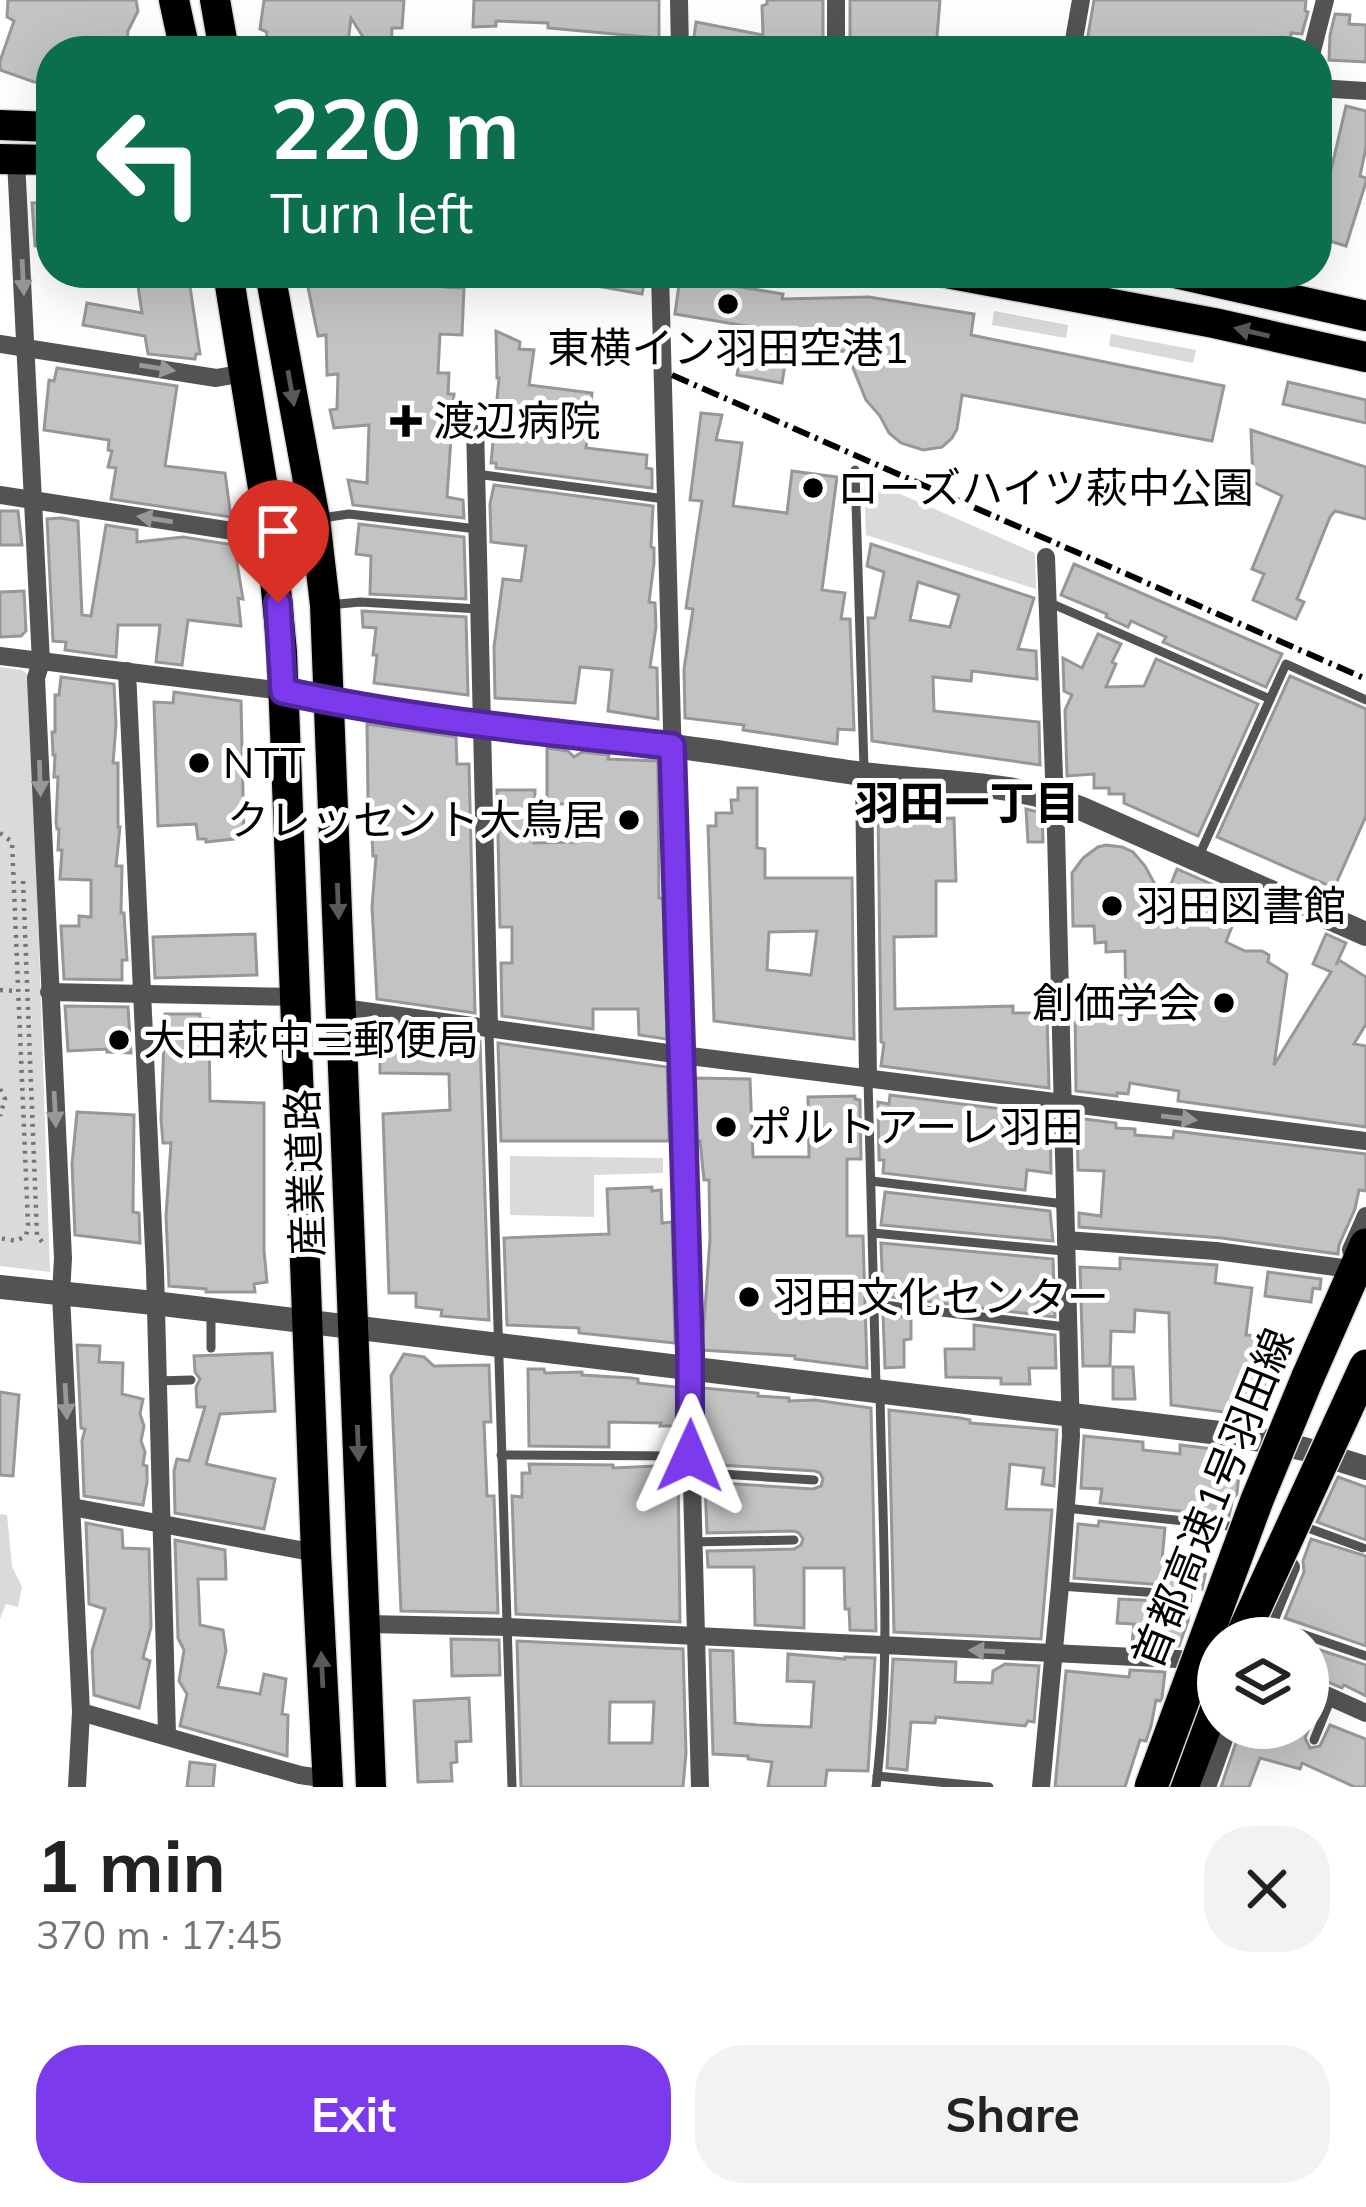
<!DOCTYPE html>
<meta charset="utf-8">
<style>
:root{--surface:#fff;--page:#f2f2f2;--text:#222;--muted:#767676;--accent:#7c3aed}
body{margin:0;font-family:Mulish,"Noto Sans JP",sans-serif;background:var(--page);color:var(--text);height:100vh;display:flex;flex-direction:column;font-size:45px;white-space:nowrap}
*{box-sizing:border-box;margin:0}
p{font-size:39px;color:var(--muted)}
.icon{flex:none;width:66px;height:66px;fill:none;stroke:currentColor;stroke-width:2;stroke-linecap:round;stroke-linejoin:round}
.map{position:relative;height:1787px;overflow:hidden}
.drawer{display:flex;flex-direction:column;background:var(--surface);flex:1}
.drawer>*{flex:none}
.hud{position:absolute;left:36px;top:36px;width:1296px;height:252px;border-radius:48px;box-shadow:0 12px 48px #0002;background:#0b6e4f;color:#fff;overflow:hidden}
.tools{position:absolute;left:1197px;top:1617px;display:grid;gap:24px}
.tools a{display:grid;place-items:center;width:132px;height:132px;border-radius:50%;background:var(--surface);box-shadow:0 12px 48px #0002;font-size:60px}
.pin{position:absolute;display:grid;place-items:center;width:102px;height:102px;color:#fff;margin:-123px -51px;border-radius:50% 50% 50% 0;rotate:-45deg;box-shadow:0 0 12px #0007}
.pin .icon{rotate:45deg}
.me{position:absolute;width:132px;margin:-66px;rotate:1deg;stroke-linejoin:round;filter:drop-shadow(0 0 9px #0008)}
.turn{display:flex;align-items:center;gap:42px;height:252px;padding:0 36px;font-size:54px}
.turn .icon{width:156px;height:156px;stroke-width:2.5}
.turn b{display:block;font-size:84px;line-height:102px}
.round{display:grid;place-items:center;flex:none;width:126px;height:126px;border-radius:48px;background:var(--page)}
.summary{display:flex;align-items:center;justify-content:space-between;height:204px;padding:0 36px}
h1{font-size:72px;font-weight:700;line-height:90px}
.action{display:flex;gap:24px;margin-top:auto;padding:24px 36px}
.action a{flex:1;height:138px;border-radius:48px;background:var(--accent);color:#fff;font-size:48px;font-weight:700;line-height:138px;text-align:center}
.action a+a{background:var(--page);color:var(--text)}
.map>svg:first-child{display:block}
.green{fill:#dadada}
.building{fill:#c3c3c3;stroke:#979797;stroke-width:3;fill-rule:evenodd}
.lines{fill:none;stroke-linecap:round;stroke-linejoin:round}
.primary-casing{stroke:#dbdbdb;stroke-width:33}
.trunk-casing{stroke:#dbdbdb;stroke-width:33}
.motorway-casing{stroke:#dbdbdb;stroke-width:36}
.path{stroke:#757575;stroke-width:4.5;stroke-dasharray:3 6;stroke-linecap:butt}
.service{stroke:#535353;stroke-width:9}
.minor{stroke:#535353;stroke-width:18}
.tertiary{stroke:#535353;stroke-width:24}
.primary{stroke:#000;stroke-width:30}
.trunk{stroke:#000;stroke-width:30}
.motorway{stroke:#000;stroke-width:33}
.rail{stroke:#000;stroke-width:6;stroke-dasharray:18 6 3 6;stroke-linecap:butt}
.motorway-bridge-casing{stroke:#dbdbdb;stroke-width:36;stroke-linecap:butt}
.motorway-bridge{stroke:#000;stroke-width:33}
.oneway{fill:#989898}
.oneway2{fill:#595959}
.route-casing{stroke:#51269a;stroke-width:30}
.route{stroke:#7c3aed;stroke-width:21}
.poi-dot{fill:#000;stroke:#fff;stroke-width:4.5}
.labels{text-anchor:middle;stroke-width:10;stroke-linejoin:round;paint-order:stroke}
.poi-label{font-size:42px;fill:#000;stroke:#fff;text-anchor:start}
.street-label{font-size:42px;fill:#000;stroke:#fff}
.neighbourhood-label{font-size:45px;font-weight:bold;fill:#000;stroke:#fff}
</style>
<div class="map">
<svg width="1366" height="1787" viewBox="0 0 1366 1787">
<rect width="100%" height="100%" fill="#fff"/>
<g class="green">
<path d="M994 311 1068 325 1066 338 992 325Z"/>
<path d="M1111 334 1196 350 1193 363 1109 346Z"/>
<path d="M864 478 1035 553 1036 589 866 535Z"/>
<path d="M0 667 22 670 30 676 50 1272 0 1266Z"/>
<path d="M510 1156 663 1158V1173L594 1175V1217L510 1215Z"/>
<path d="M0 1514 7 1515 12 1566 22 1587 18 1607 6 1604 0 1619Z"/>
</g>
<g class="building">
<path d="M8 0H136L138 11 128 31 126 51H51V83L34 82 0 70V61L14 21 7 17Z"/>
<path d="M264 0H404L402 28H392L391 51H372L351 18 347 51H290L265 46 267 32 260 29Z"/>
<path d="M474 0H659V38L548 28V23L496 21V26L473 27Z"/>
<path d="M767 0H823V51H728L693 44 696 22 763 35 762 6 767 4Z"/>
<path d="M850 0H940L936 49 880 44 881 39H850Z"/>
<path d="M1094 0H1306L1305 11 1308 12 1302 34 1291 33 1290 51H1109L1086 47Z"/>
<path d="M1335 14 1350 15 1349 24 1366 25V62L1329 60 1330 35Z"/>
<path d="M1346 106 1366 111V147L1360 176 1366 178V182L1346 246 1317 237V166L1331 170Z"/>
<path d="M50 202 51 245 35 246 32 203Z"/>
<path d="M136 273H188L200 354H196L195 359 148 354 145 336 83 325 87 303 142 313Z"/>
<path d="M305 273H451L445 287 464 288 462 335 440 334 438 373H449L448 394H454L447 497 463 500 464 518 353 505 348 480 367 483 369 425 334 428 330 410 337 409 338 374 327 375 326 335 318 336Z"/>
<path d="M574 273H646L642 294 574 282Z"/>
<path d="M680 277 783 294 782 299 869 297 974 314 971 335 1224 386 1212 441 962 395 957 429 952 438 942 447 923 450 901 443 889 433 880 416 866 400 846 351 787 352 782 383 737 375 746 326 675 314Z"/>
<path d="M496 331 520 342 519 349 534 350 529 385 592 393 586 448 647 455 646 468 652 469V488L496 468V463H491L499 378H497Z"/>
<path d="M57 368 177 386 165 466 225 473 231 517 111 499 116 468 108 467 112 451 108 450 109 440 44 430 49 380 54 381Z"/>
<path d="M1288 382 1366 400V423L1283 404Z"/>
<path d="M701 413 722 415 716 440 742 443 733 506 787 513 792 471 837 477 822 590 845 593 841 619H850L854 730 838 729 837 744 743 730 744 725 685 718 684 669 693 609 686 608 702 501 690 500Z"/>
<path d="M1251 430 1366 467V519L1335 511 1330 517 1297 599 1304 602 1296 619 1253 600 1264 574 1252 569 1282 496 1253 482Z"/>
<path d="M494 485 653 506 651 547 654 548V563L649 602 655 603 656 627 650 667 657 668 658 719 608 711 612 670 580 667 575 703 495 698 494 647 503 579 521 581 526 546 491 542 490 504Z"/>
<path d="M0 511H18L22 545H0Z"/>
<path d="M61 518 78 521 82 615 91 616 106 525 137 530V542L183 537 234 545 243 599 238 598 241 626 188 620 182 665 156 662 160 625H118L116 657 65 650 66 642 53 641 47 519Z"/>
<path d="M359 524 464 537 466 599 370 594 371 556 356 554Z"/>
<path d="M871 544 1034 598 1018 649 1036 651 1037 679 972 671 971 681 933 677 934 711 1039 722 1040 765 872 741 868 618H875L884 572 867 566ZM918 582 959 595 950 627 910 620Z"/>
<path d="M1074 564 1282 654 1266 687 1163 642 1166 637 1131 621 1128 627 1106 617 1107 614 1061 595Z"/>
<path d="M24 591 26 631 21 636 0 637V592Z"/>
<path d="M362 611 466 617 468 695 374 683 377 655H373L376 628 363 627Z"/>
<path d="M1098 634 1121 644 1112 662 1116 664 1106 687 1144 686 1156 659 1258 704 1198 836 1124 803V794H1109V788H1094V774L1067 776 1065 710 1072 695 1064 691 1063 658 1082 668Z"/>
<path d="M1290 676 1366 709V816L1334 888 1217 837Z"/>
<path d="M61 677 114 684 116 725 113 763H118V827H120L116 866H122L121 913H124L127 960H122V980L64 979 61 926H79V916L91 917V880L60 879 62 850H58L59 829H57L56 822 58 777H54L55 755H53L52 732H55V695H59Z"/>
<path d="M174 692 241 701 244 838 206 842V839H198L196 824 158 826 154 702 173 703Z"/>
<path d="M367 724 456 737 457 764H469L475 1013 377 999 372 907 376 856H373L370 802 368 798Z"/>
<path d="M547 748 568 751 574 757 582 752 609 755 608 759 658 761 659 898H663L667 1039 639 1035 638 1009H593V1029L502 1016 501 963H512V927H500L497 790H535L534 843 577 842 576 803 547 805Z"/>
<path d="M738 788H757V848L765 849V878H852L854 1039 714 1021 708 826H716V813H732L731 800H738ZM817 931 811 975 767 970 769 932Z"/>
<path d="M923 807V819L954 818 956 881H936V936L894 937 895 1009 1013 1006V1013H1047L1049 1088 881 1066 884 1043 881 1042 878 808Z"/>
<path d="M1026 809 1042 813 1043 842H1028Z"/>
<path d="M1106 845 1122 847 1133 852 1145 866 1164 901 1177 869 1243 898 1226 942 1245 951H1262L1269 955 1268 962 1287 974 1274 1065 1331 972 1313 964 1326 934 1346 943 1336 965 1339 960 1366 977V1024L1354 1044 1366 1046V1127L1178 1101 1179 1091 1130 1083 1128 1094 1117 1093V1096L1076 1091 1075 1010 1126 1015 1125 951 1106 952V942L1095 943 1094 926H1073L1072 873 1083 858 1098 847Z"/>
<path d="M255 934 257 975 155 978 153 937Z"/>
<path d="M65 1006 128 1007 131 1053 107 1052V1049L68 1051Z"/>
<path d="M165 1014H200V1019H209L210 1101 264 1103V1251L267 1282 254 1284 255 1292H206V1289L169 1286 166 1216 171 1143H163L161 1119Z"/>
<path d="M380 1027 480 1041 489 1320 441 1316 442 1310 416 1307V1293H389L383 1114 450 1110 449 1074 380 1073Z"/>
<path d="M498 1043 667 1067 669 1141H501Z"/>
<path d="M695 1078 750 1079 753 1157H809L808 1097 855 1096V1099L860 1100 861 1159H847V1236H863L867 1368 795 1359V1356L702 1350 710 1239 709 1180H704L700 1141H696Z"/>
<path d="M890 1095 1050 1115 1051 1173 1027 1170 1025 1190 883 1173 884 1160H879L878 1102 889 1104Z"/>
<path d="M77 1112 134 1115 133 1212 139 1213 140 1243 75 1235 72 1164Z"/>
<path d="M1077 1118 1116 1123V1128L1135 1129V1135L1173 1138 1174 1131 1366 1154V1191L1359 1190 1355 1209 1339 1245 1338 1254 1222 1238 1079 1227V1213L1101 1216 1104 1171 1078 1170Z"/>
<path d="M652 1187V1191L661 1190 662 1223 672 1222 675 1343 579 1333V1328L507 1325 504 1238 609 1234 607 1189Z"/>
<path d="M885 1192 1050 1211 1053 1241 881 1225Z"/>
<path d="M881 1243 1053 1259 1055 1317 883 1296Z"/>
<path d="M1120 1258 1217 1265 1215 1283 1252 1288 1246 1335 1286 1339 1278 1378H1274L1269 1395 1264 1394 1262 1417 1171 1405 1169 1313 1135 1310 1134 1332 1111 1331 1110 1366H1083L1080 1267 1120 1269Z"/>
<path d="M1268 1272 1321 1279 1320 1289 1313 1288 1311 1302 1265 1296Z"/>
<path d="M883 1314 911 1317V1339L904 1340V1367L885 1368Z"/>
<path d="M974 1325 1055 1335 1056 1368H1029L1030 1384H1001V1378L946 1377 945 1349H974Z"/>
<path d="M77 1345 100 1346 99 1362 123 1363 122 1394 143 1399 140 1414 144 1426 141 1441 145 1452 143 1465 147 1466V1482L143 1505 84 1496 82 1441 85 1429 81 1428Z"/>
<path d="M272 1353 275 1411 220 1414 206 1464 275 1479 264 1529 175 1513 174 1471 177 1459 189 1461 205 1407H197L196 1387 200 1379 195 1372 194 1356Z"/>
<path d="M404 1354 424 1357 434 1366 489 1365 491 1422H484L487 1496H494L498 1613 401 1611 391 1376Z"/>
<path d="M1113 1367H1133L1135 1399H1113Z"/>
<path d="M528 1369H544L545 1373 582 1372V1375L631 1378 638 1379V1383L676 1387 677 1426H660L661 1423 609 1422V1447L529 1446Z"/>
<path d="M703 1388 758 1393V1396L789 1398V1401L815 1400 871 1408 876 1631 850 1630 849 1609H845L844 1568H804V1628L755 1625 754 1567H708L707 1551 794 1549 801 1545 803 1539 799 1533 794 1531 707 1533 705 1482 813 1489 821 1486 823 1479 820 1473 815 1471 705 1464Z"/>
<path d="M0 1392 19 1395 13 1476 0 1475Z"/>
<path d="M889 1410 960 1418 970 1420V1423L1057 1430 1054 1486 1042 1484 1044 1468 1010 1464 1006 1509 1052 1510 1041 1639 894 1632Z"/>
<path d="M1084 1436 1143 1442V1450L1180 1454V1445L1238 1452 1241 1454 1237 1494 1233 1498 1229 1516 1100 1503 1102 1489 1081 1488Z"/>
<path d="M529 1464 613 1465V1468L678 1465 680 1622 516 1614 512 1496 522 1497V1473H530Z"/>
<path d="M1338 1477 1366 1487V1540L1317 1522Z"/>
<path d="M1099 1521 1165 1528 1162 1560 1208 1562 1202 1589 1192 1588 1188 1621 1179 1646 1132 1643 1134 1624 1117 1623 1119 1599 1162 1601 1168 1595 1163 1585 1074 1578 1078 1524 1098 1526Z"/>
<path d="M86 1523 122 1530 123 1548 149 1549 151 1627 143 1658 150 1661 139 1708 94 1695 92 1651 105 1609 89 1604Z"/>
<path d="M1311 1539 1366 1556V1646L1285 1618 1304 1572 1303 1561Z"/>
<path d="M175 1540 225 1550 226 1579H198L200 1625 223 1630 226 1651 218 1687 260 1694 264 1674 286 1679 282 1714 288 1715 287 1756 180 1726 187 1694 179 1681 184 1650 178 1638Z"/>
<path d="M451 1639 499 1640 500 1675 452 1676Z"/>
<path d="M517 1641 683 1649 686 1753 683 1787H521ZM610 1702H654L652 1743H609Z"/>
<path d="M1308 1646 1366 1665V1696L1344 1685 1342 1688 1308 1674Z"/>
<path d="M710 1650 733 1651 735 1723 758 1725 811 1727 814 1682 787 1681 788 1654 845 1659V1657L875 1658 868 1771 827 1770 825 1787H768L772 1762 748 1759V1756L713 1754Z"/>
<path d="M893 1659 956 1662 955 1682 992 1683 993 1671 1005 1664 1039 1666 1034 1722 1028 1721 1025 1726 936 1717 935 1723 911 1722 907 1770 887 1768Z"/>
<path d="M1130 1670 1165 1672 1162 1698 1160 1701 1156 1700 1151 1726 1146 1741 1140 1740 1125 1787H1055L1066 1671 1129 1677Z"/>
<path d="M469 1698 471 1741 456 1742 457 1762 451 1763 452 1781 418 1782 414 1701Z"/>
<path d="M1308 1702 1318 1706 1305 1738 1310 1748 1320 1746 1330 1725 1366 1739V1787H1355L1302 1763 1300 1769 1260 1758 1249 1787H1221L1241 1728H1308Z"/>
<path d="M190 1762 215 1765 213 1787H187Z"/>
</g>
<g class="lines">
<defs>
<g id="primary">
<path d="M0 125 51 127"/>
<path d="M0 159 51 160"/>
<path d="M228 273 271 537 282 652 316 1553 328 1787"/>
<path d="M270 273 315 519 325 605 371 1787"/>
</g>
<g id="trunk">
<path d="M174 0 185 51"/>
<path d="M215 0 224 51"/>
<path d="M946 273 1214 323 1366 357"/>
<path d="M1175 273 1366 316"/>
</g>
<g id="motorway">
<path d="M1307 1379 1366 1245"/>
<path d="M1182 1787 1218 1692"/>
</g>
</defs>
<use href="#primary" class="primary-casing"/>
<use href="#trunk" class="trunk-casing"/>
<use href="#motorway" class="motorway-casing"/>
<g class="path">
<path d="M0 833 12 842 28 1225 26 1236 16 1241 0 1238"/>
<path d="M23 881 37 1236 44 1244"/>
<path d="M0 990 18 991"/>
<path d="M0 1089 5 1099 0 1116"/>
</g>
<g class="service">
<path d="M855 470 864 769"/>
<path d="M476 474 665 499"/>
<path d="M322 518 349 514 477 529"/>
<path d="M1048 602 1270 699"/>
<path d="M329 605 360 602 479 609"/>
<path d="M1198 858 1286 664 1366 700"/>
<path d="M489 1031 512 1787"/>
<path d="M868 1079 876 1386"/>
<path d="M871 1181 1065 1204"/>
<path d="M873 1233 1064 1251"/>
<path d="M875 1304 1066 1327"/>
<path d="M211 1315V1348"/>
<path d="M156 1381 191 1380"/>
<path d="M501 1455 690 1456"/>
<path d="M690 1472 814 1480"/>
<path d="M1066 1508 1238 1527"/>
<path d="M1308 1528 1363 1548"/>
<path d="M692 1542 794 1540"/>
<path d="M1060 1586 1159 1593"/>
<path d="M1267 1622 1366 1656"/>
<path d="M1314 1740 1331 1698"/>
<path d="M877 1776 989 1787"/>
<path d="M876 1787C892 1656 882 1523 880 1392"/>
</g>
<g class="minor">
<path d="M679 0 680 51"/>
<path d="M836 51V0"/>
<path d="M1072 51 1081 0"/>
<path d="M1312 51 1325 0"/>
<path d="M1317 88 1366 91"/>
<path d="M16 160 41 662 36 678 63 1258 61 1294 81 1712 77 1787"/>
<path d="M660 273 700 1787"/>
<path d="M0 344 216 378 245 373"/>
<path d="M475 424 489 1029"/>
<path d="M0 495 271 537"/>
<path d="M0 656 283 691"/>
<path d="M127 671 155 1270 167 1735"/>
<path d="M864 774 868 1079"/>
<path d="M49 992 297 997"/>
<path d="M343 1008 682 1055 1366 1141"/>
<path d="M1066 1240 1216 1251 1343 1268"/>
<path d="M1351 1250 1366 1216"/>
<path d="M72 1507 316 1553"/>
<path d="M367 1624 508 1627 1218 1661"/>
<path d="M1262 1638 1291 1567"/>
<path d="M1308 1687 1366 1713"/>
<path d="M81 1712 300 1775 327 1779"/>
<path d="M1041 1787 1060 1586 1071 1436 1056 832 1046 557"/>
<path d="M1207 1787 1228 1728"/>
</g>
<g class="tertiary">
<path d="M283 691C408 718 537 730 664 745 731 753 797 765 863 774 932 783 1017 782 1080 808L1366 934"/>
<path d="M0 1287 154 1303 1236 1435 1304 1449 1366 1468"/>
</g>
<use href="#primary" class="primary"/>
<use href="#trunk" class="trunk"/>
<use href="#motorway" class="motorway"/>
<path class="rail" d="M672 375 1366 679"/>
<defs>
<g id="motorway-bridge">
<path d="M1241 1638 1366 1366"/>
<path d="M1151 1787 1257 1500 1307 1379"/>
</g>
</defs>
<use href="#motorway-bridge" class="motorway-bridge-casing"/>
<use href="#motorway-bridge" class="motorway-bridge"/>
</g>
<defs><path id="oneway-solid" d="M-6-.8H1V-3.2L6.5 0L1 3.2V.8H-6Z" transform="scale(3)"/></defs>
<g class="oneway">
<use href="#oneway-solid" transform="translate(23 277) rotate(87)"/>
<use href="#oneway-solid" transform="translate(157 368) rotate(9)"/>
<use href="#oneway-solid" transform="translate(155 519) rotate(-171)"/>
<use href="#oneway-solid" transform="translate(40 778) rotate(88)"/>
<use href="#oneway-solid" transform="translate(55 1109) rotate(87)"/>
<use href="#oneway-solid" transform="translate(1179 1118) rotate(7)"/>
<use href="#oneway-solid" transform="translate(66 1401) rotate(87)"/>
<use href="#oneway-solid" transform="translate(987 1651) rotate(-177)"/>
</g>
<g class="oneway2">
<use href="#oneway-solid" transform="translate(1252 332) rotate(-167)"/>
<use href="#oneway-solid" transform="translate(291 388) rotate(80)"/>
<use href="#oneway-solid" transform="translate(338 901) rotate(88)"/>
<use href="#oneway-solid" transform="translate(358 1443) rotate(88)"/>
<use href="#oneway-solid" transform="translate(322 1670) rotate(-93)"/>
</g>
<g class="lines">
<defs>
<path id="route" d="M278 603 283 691C410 719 542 732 672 746L690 1352V1456"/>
</defs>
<use href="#route" class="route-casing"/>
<use href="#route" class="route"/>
</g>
<g class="poi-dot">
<circle cx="728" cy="304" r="12"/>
<path d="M400 403h12v12h12v12h-12v12h-12v-12h-12v-12h12z"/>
<circle cx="813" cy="488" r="12"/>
<circle cx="199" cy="763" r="12"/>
<circle cx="629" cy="820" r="12"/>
<circle cx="1112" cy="906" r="12"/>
<circle cx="1224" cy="1003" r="12"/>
<circle cx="119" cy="1040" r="12"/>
<circle cx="726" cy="1127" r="12"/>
<circle cx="749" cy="1297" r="12"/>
</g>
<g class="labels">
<g class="poi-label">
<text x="728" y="363" text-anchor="middle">東横イン羽田空港1</text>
<text x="433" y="436">渡辺病院</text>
<text x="837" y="503">ローズハイツ萩中公園</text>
<text x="223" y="778">NTT</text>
<text x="605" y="835" text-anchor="end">クレッセント大鳥居</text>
<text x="1136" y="921">羽田図書館</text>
<text x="1200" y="1018" text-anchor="end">創価学会</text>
<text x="143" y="1055">大田萩中三郵便局</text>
<text x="750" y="1142">ポルトアーレ羽田</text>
<text x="773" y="1312">羽田文化センター</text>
</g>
<g class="street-label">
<text transform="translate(305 1173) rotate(-92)" y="15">産業道路</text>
<text transform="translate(1213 1498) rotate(-68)" y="15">首都高速1号羽田線</text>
</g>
<g class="neighbourhood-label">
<text x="967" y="819">羽田一丁目</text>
</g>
</g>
</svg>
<div class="tools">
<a><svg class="icon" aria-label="layers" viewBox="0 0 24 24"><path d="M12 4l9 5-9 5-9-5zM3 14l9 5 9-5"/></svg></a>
</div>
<div class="pin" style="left:278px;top:603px;background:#d93025"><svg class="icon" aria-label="arrive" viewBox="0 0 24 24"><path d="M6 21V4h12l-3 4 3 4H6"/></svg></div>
<svg class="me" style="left:690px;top:1456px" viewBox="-20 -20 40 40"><path d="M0-17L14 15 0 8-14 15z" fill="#7c3aed" stroke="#fff" stroke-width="4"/></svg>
<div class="hud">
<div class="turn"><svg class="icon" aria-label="left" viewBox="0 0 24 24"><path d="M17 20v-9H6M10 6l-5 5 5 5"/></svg><div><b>220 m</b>Turn left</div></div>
</div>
</div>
<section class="drawer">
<div class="summary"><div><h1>1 min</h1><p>370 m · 17:45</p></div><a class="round"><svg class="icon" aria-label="close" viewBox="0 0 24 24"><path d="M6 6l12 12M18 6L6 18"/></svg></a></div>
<div class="action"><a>Exit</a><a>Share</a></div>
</section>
